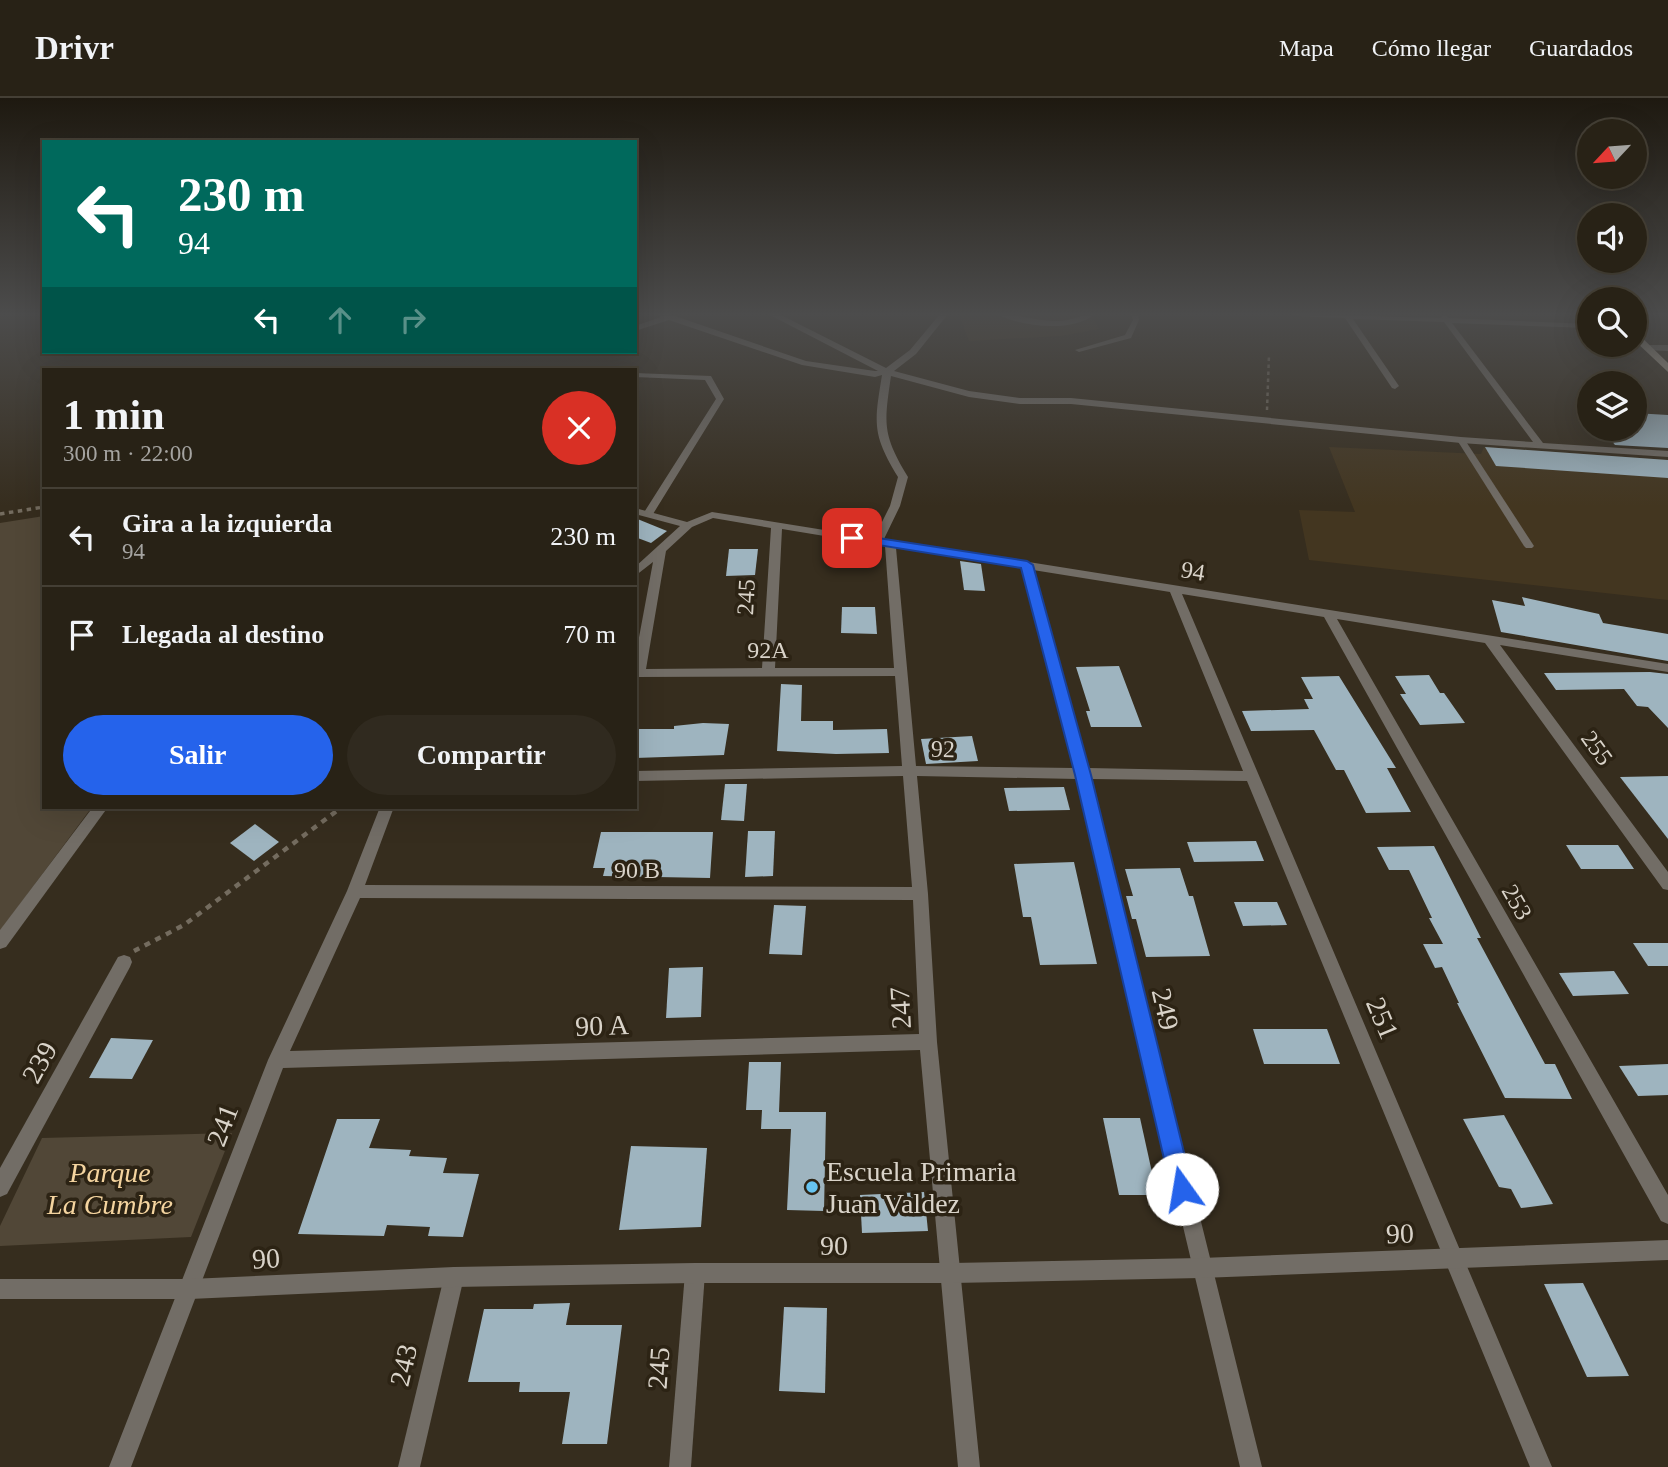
<!DOCTYPE html>
<html lang="es">
<meta charset="utf-8">
<style>
:root{--surface:#282216;--page:#302a1f;--text:#f1f3f6;--muted:#a5a4a1;--line:#443f35;--accent:#2563eb}
body{margin:0;font-family:Georgia,serif;background:var(--page);color:var(--text);height:100vh;display:flex;flex-direction:column;font-size:26px;white-space:nowrap}
*{box-sizing:border-box;margin:0}
p{font-size:23px;color:var(--muted)}
.icon{flex:none;width:38px;height:38px;fill:none;stroke:currentColor;stroke-width:2;stroke-linecap:round;stroke-linejoin:round}
.map{position:relative;flex:1;overflow:hidden}
.sheet{position:absolute;left:42px;top:270px;width:595px;height:441px;display:flex;flex-direction:column;background:var(--surface);border-radius:0px;box-shadow:0 7px 28px #0002,0 0 0 2px var(--line)}
.sheet>*{flex:none}
.banner{position:absolute;left:42px;top:42px;width:595px;height:214px;border-radius:0px;box-shadow:0 7px 28px #0002,0 0 0 2px var(--line);background:#00695c;color:#fff;overflow:hidden}
.needle{width:46px;rotate:244deg}
.tools{position:absolute;left:1577px;top:21px;display:grid;gap:14px}
.tools a{display:grid;place-items:center;width:70px;height:70px;border-radius:50%;background:var(--surface);box-shadow:0 7px 28px #0002,0 0 0 2px var(--line);font-size:35px}
.pin{position:absolute;display:grid;place-items:center;width:60px;height:60px;color:#fff;margin:-30px;border-radius:14px;box-shadow:0 4px 10px #0006}
.me{position:absolute;width:77px;margin:-38px;rotate:347deg;stroke-linejoin:round;filter:drop-shadow(0 0 5px #0008)}
.turn{display:flex;align-items:center;gap:24px;height:147px;padding:0 21px;font-size:32px}
.turn .icon{width:91px;height:91px;stroke-width:2.5}
.turn b{display:block;font-size:49px;line-height:60px}
.lanes{display:flex;align-items:center;height:66px;padding:0 21px;background:#0003;justify-content:center;gap:35px;direction:ltr}
.lanes .off{opacity:.35}
.round{display:grid;place-items:center;flex:none;width:74px;height:74px;border-radius:37px;background:var(--page)}
.headline{display:flex;align-items:center;justify-content:space-between;height:119px;padding:0 21px}
h1{font-size:42px;font-weight:700;line-height:52px}
.cta{display:flex;gap:14px;margin-top:auto;padding:14px 21px}
.cta a{flex:1;height:80px;border-radius:42px;background:var(--accent);color:#fff;font-size:28px;font-weight:700;line-height:80px;text-align:center}
.cta a+a{background:var(--page);color:var(--text)}
ul{padding:0;list-style:none}
li{display:flex;align-items:center;gap:21px;height:98px;padding:0 21px;border-top:2px solid var(--line)}
li div{flex:1}
li b{display:block;font-size:26px}
li em{font-style:normal}
header{display:flex;align-items:center;gap:42px;box-sizing:border-box;height:98px;padding:0 35px;background:var(--surface);border-bottom:2px solid var(--line)}
header strong{font-size:33px}
nav{display:flex;gap:38px;margin-inline-start:auto;font-size:24px}
.map>svg:first-child{display:block}
.built{fill:#433620}
.green{fill:#514737}
.building{fill:#9eb4bf}
.lines{fill:none;stroke-linecap:round;stroke-linejoin:round}
.path-far2{stroke:#746c5f;stroke-width:2.5;stroke-dasharray:3.5 3.5;stroke-linecap:butt}
.path-far1{stroke:#746c5f;stroke-width:3.5;stroke-dasharray:4.5 4.5;stroke-linecap:butt}
.path{stroke:#746c5f;stroke-width:4.5;stroke-dasharray:6 6;stroke-linecap:butt}
.service{fill:#726d66;fill-rule:evenodd}
.minor{fill:#726d66;fill-rule:evenodd}
.tertiary{fill:#726d66;fill-rule:evenodd}
.primary{fill:#b5ac9c;fill-rule:evenodd}
.route{fill:#2563eb;stroke:#184099;stroke-width:2}
.poi-dot{fill:#67c4f0;stroke:#2c2314;stroke-width:2.5}
.labels{text-anchor:middle;stroke-width:7;stroke-linejoin:round;paint-order:stroke}
.street-label{font-size:24px;fill:#d9d3c9;stroke:#2c2314}
.near-street-label{font-size:28px;fill:#d9d3c9;stroke:#2c2314}
.near-poi-label{font-size:28px;fill:#d9d3c9;stroke:#2c2314;text-anchor:start}
.near-park-label{font-size:28px;font-style:italic;fill:#f4d49f;stroke:#2c2314}
</style>
<header>
<strong>Drivr</strong>
<nav><a>Mapa</a><a>Cómo llegar</a><a>Guardados</a></nav>
</header>
<div class="map">
<svg width="1668" height="1369" viewBox="0 0 1668 1369">
<rect width="100%" height="100%" fill="#362d1e"/>
<g class="built">
<path d="M959 216H1090L1099 231 1061 238 969 243Z"/>
<path d="M1329 349 1481 356 1484 349 1668 362V502L1309 462 1299 412 1355 414Z"/>
</g>
<g class="green">
<path d="M44 418V709H92L0 833V425Z"/>
<path d="M232 1035 191 1139 0 1148V1128L42 1040Z"/>
</g>
<g class="building">
<path d="M1634 315 1668 317V350L1615 347 1602 331H1634Z"/>
<path d="M1485 349 1668 362V380L1496 368Z"/>
<path d="M635 420 667 433 651 445 635 439Z"/>
<path d="M729 451H758L755 477 726 478Z"/>
<path d="M960 463 981 466 985 493 964 492Z"/>
<path d="M1522 499 1599 516 1603 525 1668 536V563L1501 534 1492 502 1525 508Z"/>
<path d="M842 509H875L877 536 841 535Z"/>
<path d="M1119 568 1142 629H1091L1086 613H1090L1076 569Z"/>
<path d="M1650 574 1668 576V630L1648 609 1637 608 1624 591 1556 592 1544 575Z"/>
<path d="M1429 577 1440 595H1444L1465 625 1420 627 1400 596H1406L1395 578Z"/>
<path d="M1339 578 1396 670H1387L1411 714 1366 715 1344 672H1336L1314 632 1251 633 1242 613 1309 611 1304 601H1313L1301 579Z"/>
<path d="M781 586 802 587 801 623H833V632L887 631 889 655 836 656 777 653Z"/>
<path d="M703 625 729 626 724 657 635 660V631H674V628Z"/>
<path d="M972 638 978 663 926 666 921 641Z"/>
<path d="M1668 678V741L1620 679Z"/>
<path d="M725 686H747L744 723 721 722Z"/>
<path d="M1064 689 1070 712 1009 713 1004 690Z"/>
<path d="M255 726 279 744 254 763 230 745Z"/>
<path d="M748 733H775L773 778 745 779Z"/>
<path d="M601 734H713L710 780 603 778 605 770H593Z"/>
<path d="M1256 743 1264 763 1194 764 1187 744Z"/>
<path d="M1566 747H1618L1634 771H1581Z"/>
<path d="M1434 748 1481 840H1477L1545 966H1555L1572 1001 1505 1000 1457 905H1459L1442 869 1435 870 1423 846H1443L1429 820H1432L1409 772H1389L1377 749Z"/>
<path d="M1074 764 1097 866 1040 867 1031 819H1023L1014 766Z"/>
<path d="M1180 770 1189 798H1193L1210 858 1146 859 1136 821H1132L1126 798H1133L1125 771Z"/>
<path d="M1234 804H1277L1287 827 1243 828Z"/>
<path d="M774 807 806 808 802 857 769 856Z"/>
<path d="M1633 845H1668V868H1648Z"/>
<path d="M703 869 701 919 666 920 669 870Z"/>
<path d="M1614 873 1629 896 1573 898 1559 875Z"/>
<path d="M1253 931H1327L1340 966H1264Z"/>
<path d="M111 940 153 942 132 981 89 980Z"/>
<path d="M749 964H781L779 1014H826L824 1113 787 1112 791 1031H761L762 1012H746Z"/>
<path d="M1668 966V997L1638 998 1619 968Z"/>
<path d="M1504 1017 1553 1106 1521 1110 1511 1091 1499 1089 1463 1021Z"/>
<path d="M1103 1020H1140L1157 1097H1119Z"/>
<path d="M337 1021H380L369 1050 411 1052 409 1058 447 1060 443 1075 479 1076 463 1139 428 1138 430 1129 387 1127 384 1138 298 1136Z"/>
<path d="M631 1048 707 1050 701 1129 619 1132Z"/>
<path d="M924 1094 928 1133 862 1135 860 1097Z"/>
<path d="M1583 1185 1629 1278 1587 1279 1544 1186Z"/>
<path d="M570 1205 566 1227H622L607 1346H562L570 1294H519L520 1284H468L484 1211H533L534 1206Z"/>
<path d="M784 1209 827 1210 825 1295 779 1293Z"/>
</g>
<g class="lines">
<path class="path-far2" d="M1267 312 1269 257"/>
<path class="path-far1" d="M0 416 44 409"/>
<path class="path" d="M134 853 184 827 342 709"/>
<g class="service">
<path d="M997 216C1017 216 1037 223 1058 223 1071 223 1083 216 1095 216 1073 235 1021 229 997 216Z"/>
<path d="M1131 216H1138L1139 222 1131 240 1079 254 1075 252 1125 237 1133 222Z"/>
<path d="M635 275 711 278 724 301 653 416 648 419 643 416 716 301 705 282 635 279Z"/>
<path d="M1458 340 1465 342 1534 448 1532 450H1526L1524 448 1457 342Z"/>
</g>
<g class="minor">
<path d="M656 216H669L806 263 875 273H878L768 216H779L886 270 910 252 940 216H948L916 256 894 273 969 293 1020 300H1071L1461 339 1533 344 1444 224 1353 221 1399 288 1395 291 1392 290 1345 220 1295 218 1291 216 1440 220 1444 217 1449 220 1589 226V230L1452 225 1543 345 1668 353V359L1461 345 1071 306H1020L969 299 891 278C884 326 882 336 908 379L900 408 884 441 1668 566V574L1500 547 1668 774V792L1663 791 1485 545 1337 521 1668 1097V1126L1661 1123 1324 519 1182 496 1552 1369H1530L1247 683 1091 681 1262 1369H1240L1077 681 917 678 928 796 937 944 980 1369H958L920 952 283 970 131 1369H109L268 962 347 793 380 709H394L365 787 912 789 903 678 635 683V673L902 668 895 578 635 579V561L653 464 635 478V469L680 428 635 416V410L687 424 712 414 874 440 890 408 898 379C872 336 874 326 882 277L875 279 802 267 669 222 635 233V228L661 219ZM713 420 771 430 762 570 646 571 666 453 692 429ZM782 431 885 448 894 570H775ZM896 450 1021 470 1074 670 916 668ZM1033 472 1170 494 1243 673 1088 670ZM360 800 913 802 919 936 290 953Z"/>
<path d="M1648 247H1668V253L1645 252V248Z"/>
<path d="M93 709H108L6 849 0 851V832Z"/>
<path d="M124 857 130 859 132 864 130 869 7 1096 0 1099V1070L118 859Z"/>
<path d="M695 1165 702 1168 705 1175 691 1369H669L685 1175 688 1168Z"/>
<path d="M454 1169 461 1172 464 1179 420 1369H398L444 1179 447 1172Z"/>
</g>
<path class="tertiary" d="M1668 1142V1162L1201 1180 952 1185H695L454 1189 190 1201H0V1181H190L454 1169 695 1165H952L1201 1160Z"/>
<path class="primary" d="M1634 232 1668 265V274L1634 242Z"/>
</g>
<linearGradient id="sky" x2="0" y2="1"><stop stop-color="#1e1910"/><stop offset="0.53" stop-color="#4c4c4c"/><stop offset="1" stop-color="#4c4c4c" stop-opacity="0"/></linearGradient>
<rect width="1668" height="408" fill="url(#sky)"/>
<path class="route" d="M852 436 1027 463 1033 467 1091 677 1193 1091 1190 1099 1182 1102 1174 1099 1171 1091 1075 677 1021 470 847 442V437Z"/>
<circle class="poi-dot" cx="812" cy="1089" r="7"/>
<g class="labels">
<g class="street-label">
<text transform="translate(1193 473) rotate(9)" y="8">94</text>
<text transform="translate(746 499) rotate(-87)" y="8">245</text>
<text x="768" y="560">92A</text>
<text transform="translate(1597 650) rotate(54)" y="8">255</text>
<text transform="translate(943 651) rotate(1)" y="8">92</text>
<text x="637" y="780">90 B</text>
<text transform="translate(1517 804) rotate(60)" y="8">253</text>
</g>
<g class="near-street-label">
<text transform="translate(900 910) rotate(-93)" y="10">247</text>
<text transform="translate(1166 911) rotate(77)" y="10">249</text>
<text transform="translate(1383 920) rotate(67)" y="10">251</text>
<text transform="translate(602 927) rotate(-2)" y="10">90 A</text>
<text transform="translate(39 964) rotate(-61)" y="10">239</text>
<text transform="translate(222 1027) rotate(-69)" y="10">241</text>
<text transform="translate(1400 1135) rotate(-2)" y="10">90</text>
<text x="834" y="1157">90</text>
<text transform="translate(266 1160) rotate(-3)" y="10">90</text>
<text transform="translate(403 1267) rotate(-77)" y="10">243</text>
<text transform="translate(658 1270) rotate(-86)" y="10">245</text>
</g>
<g class="near-poi-label">
<text x="826" y="1083">Escuela Primaria<tspan x="826" dy="32">Juan Valdez</tspan></text>
</g>
<g class="near-park-label">
<text x="110" y="1084">Parque<tspan x="110" dy="32">La Cumbre</tspan></text>
</g>
</g>
</svg>
<div class="tools">
<a><svg class="needle" viewBox="-14 -14 28 28"><path d="M0-13l5 13h-10z" fill="#e53935"/><path d="M0 13l5-13h-10z" fill="#a5a4a1"/></svg></a>
<a><svg class="icon" aria-label="sound" viewBox="0 0 24 24"><path d="M4 9h4l5-4v14l-5-4H4zM17 9q2 3 0 6"/></svg></a>
<a><svg class="icon" aria-label="search" viewBox="0 0 24 24"><circle cx="10" cy="10" r="6"/><path d="M15 15l6 6"/></svg></a>
<a><svg class="icon" aria-label="layers" viewBox="0 0 24 24"><path d="M12 4l9 5-9 5-9-5zM3 14l9 5 9-5"/></svg></a>
</div>
<div class="pin" style="left:852px;top:440px;background:#d93025"><svg class="icon" aria-label="arrive" viewBox="0 0 24 24"><path d="M6 21V4h12l-3 4 3 4H6"/></svg></div>
<svg class="me" style="left:1182px;top:1091px" viewBox="-20 -20 40 40"><circle r="19" fill="#fff"/><path d="M0-13L10 11 0 6-10 11z" fill="#2563eb"/></svg>
<div class="banner">
<div class="turn"><svg class="icon" aria-label="left" viewBox="0 0 24 24"><path d="M17 20v-9H6M10 6l-5 5 5 5"/></svg><div><b>230 m</b>94</div></div>
<div class="lanes"><svg class="icon" aria-label="left" viewBox="0 0 24 24"><path d="M17 20v-9H6M10 6l-5 5 5 5"/></svg><svg class="icon off" aria-label="ahead" viewBox="0 0 24 24"><path d="M12 20V5M6 11l6-6 6 6"/></svg><svg class="icon off" aria-label="right" viewBox="0 0 24 24"><path d="M7 20v-9h11M14 6l5 5-5 5"/></svg></div>
</div>
<section class="sheet">
<div class="headline"><div><h1>1 min</h1><p>300 m · 22:00</p></div><a class="round" style="background:#d93025;color:#fff"><svg class="icon" aria-label="close" viewBox="0 0 24 24"><path d="M6 6l12 12M18 6L6 18"/></svg></a></div>
<ul>
<li><svg class="icon" aria-label="left" viewBox="0 0 24 24"><path d="M17 20v-9H6M10 6l-5 5 5 5"/></svg><div><b>Gira a la izquierda</b><p>94</p></div><em>230 m</em></li>
<li><svg class="icon" aria-label="arrive" viewBox="0 0 24 24"><path d="M6 21V4h12l-3 4 3 4H6"/></svg><div><b>Llegada al destino</b></div><em>70 m</em></li>
</ul>
<div class="cta"><a>Salir</a><a>Compartir</a></div>
</section>
</div>
